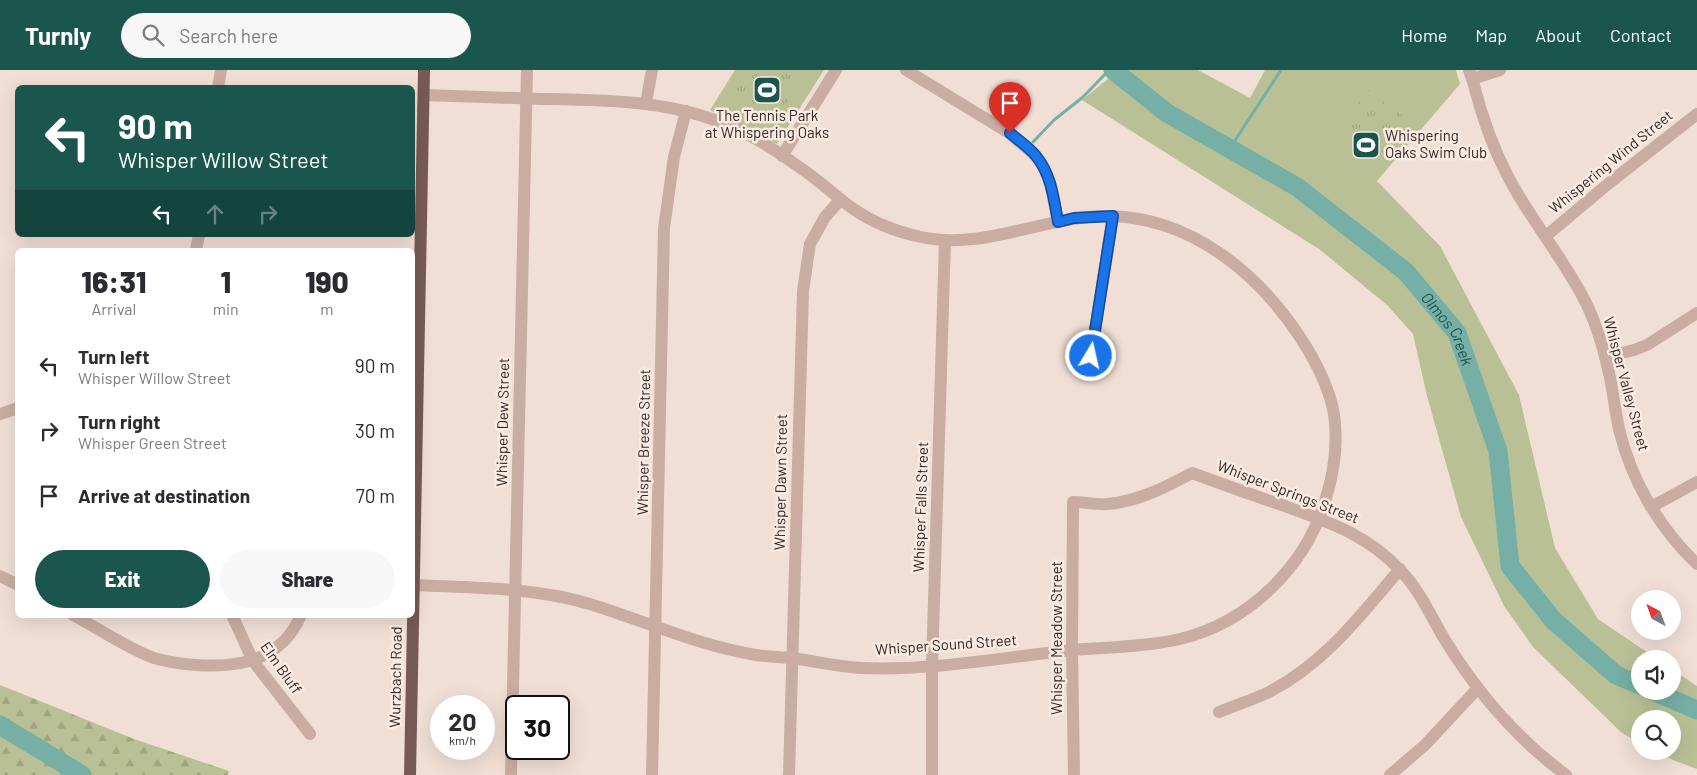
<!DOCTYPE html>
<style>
:root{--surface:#fff;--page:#f7f7f7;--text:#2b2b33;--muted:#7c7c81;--accent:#1a554e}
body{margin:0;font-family:Barlow,sans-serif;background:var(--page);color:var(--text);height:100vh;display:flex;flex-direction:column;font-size:19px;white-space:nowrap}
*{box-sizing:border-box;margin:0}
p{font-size:16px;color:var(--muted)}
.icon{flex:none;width:28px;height:28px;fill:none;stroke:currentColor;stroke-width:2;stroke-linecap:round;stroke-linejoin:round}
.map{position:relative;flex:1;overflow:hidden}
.side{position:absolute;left:15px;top:178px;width:400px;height:370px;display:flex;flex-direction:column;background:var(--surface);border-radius:8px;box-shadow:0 5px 20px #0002}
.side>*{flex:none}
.guide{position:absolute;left:15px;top:15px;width:400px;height:152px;border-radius:8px;box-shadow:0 5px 20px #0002;background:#1a554e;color:#fff;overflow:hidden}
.needle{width:32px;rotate:319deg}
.fabs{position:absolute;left:1631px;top:520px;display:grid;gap:10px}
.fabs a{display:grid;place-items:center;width:50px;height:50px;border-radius:50%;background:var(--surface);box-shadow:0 5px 20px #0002;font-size:25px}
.speed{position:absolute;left:430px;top:625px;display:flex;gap:10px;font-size:25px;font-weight:700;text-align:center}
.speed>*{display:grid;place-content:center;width:65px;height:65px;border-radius:50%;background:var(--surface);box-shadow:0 5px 20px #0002;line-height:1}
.speed small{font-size:12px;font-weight:400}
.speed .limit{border:2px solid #111;border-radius:8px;background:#fff;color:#111}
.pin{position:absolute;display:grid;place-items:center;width:42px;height:42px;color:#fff;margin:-51px -21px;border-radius:50% 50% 50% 0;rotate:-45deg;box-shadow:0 0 5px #0007}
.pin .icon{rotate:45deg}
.me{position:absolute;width:55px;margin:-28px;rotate:9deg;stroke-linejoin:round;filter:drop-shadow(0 0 4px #0008)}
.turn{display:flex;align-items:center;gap:18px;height:105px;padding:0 20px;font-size:22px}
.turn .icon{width:65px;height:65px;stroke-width:2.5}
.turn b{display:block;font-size:35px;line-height:42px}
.lanes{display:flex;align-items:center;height:48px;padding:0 20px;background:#0003;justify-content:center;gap:25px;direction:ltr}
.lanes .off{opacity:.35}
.eta{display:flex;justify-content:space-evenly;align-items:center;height:85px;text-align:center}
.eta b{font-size:30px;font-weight:800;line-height:35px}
.primary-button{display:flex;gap:10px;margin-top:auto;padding:10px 20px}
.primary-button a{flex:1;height:58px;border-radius:30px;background:var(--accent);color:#fff;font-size:20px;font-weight:800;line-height:58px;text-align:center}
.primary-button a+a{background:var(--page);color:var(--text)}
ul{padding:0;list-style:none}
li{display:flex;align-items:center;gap:15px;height:65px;padding:0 20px}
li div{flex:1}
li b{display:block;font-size:19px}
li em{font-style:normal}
header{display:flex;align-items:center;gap:30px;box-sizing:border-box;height:70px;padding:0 25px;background:var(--accent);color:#fff}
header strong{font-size:24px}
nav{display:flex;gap:28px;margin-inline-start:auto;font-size:18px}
.search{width:350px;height:45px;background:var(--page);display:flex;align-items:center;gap:12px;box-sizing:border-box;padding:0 18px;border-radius:28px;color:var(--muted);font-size:19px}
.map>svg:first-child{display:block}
.grass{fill:#bac096}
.forest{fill:url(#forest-firs)}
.park{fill:url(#park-tufts)}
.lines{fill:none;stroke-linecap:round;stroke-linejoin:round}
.stream{stroke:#75afa6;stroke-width:3}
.river{stroke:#75afa6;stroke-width:19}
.minor{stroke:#c9ada2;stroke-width:12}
.primary{stroke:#765a55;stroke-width:12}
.route-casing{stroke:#114b97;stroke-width:12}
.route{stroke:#1a73e8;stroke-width:9}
.labels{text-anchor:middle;stroke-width:5;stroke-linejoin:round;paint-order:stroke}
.poi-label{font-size:15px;fill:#342725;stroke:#f9eae2}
.street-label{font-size:15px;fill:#342725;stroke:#f9eae2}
.water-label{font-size:16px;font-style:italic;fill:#1a554e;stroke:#f9eae2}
</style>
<header>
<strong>Turnly</strong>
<div class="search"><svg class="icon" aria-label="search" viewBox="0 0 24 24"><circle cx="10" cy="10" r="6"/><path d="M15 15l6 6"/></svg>Search here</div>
<nav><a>Home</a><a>Map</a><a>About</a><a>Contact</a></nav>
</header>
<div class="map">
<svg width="1697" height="705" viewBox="0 0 1697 705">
<defs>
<pattern id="forest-firs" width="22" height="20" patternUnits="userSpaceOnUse" patternTransform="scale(1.25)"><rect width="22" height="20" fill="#bac096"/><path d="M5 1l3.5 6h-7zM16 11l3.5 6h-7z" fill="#a0a581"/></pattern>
<pattern id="park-tufts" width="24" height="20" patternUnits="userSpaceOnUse" patternTransform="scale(1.25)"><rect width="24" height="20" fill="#bac096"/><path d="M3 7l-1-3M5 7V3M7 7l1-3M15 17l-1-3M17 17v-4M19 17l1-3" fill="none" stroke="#a0a581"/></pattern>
</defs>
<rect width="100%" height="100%" fill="#f1dfd6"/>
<g class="grass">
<path d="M735 0H824L777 74 710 40Z"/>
<path d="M1119 0H1198L1250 28 1265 0H1456L1460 14 1377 111 1440 176 1519 325 1555 478 1598 549 1657 589H1640V621H1672L1673 600 1697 616V699L1673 690 1656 681H1672V649H1640V673L1622 663 1533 577 1504 536 1461 447 1427 326 1413 264 1387 235 1319 179 1082 30Z"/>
</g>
<path class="forest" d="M0 615 134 669 229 701 228 705H0Z"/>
<g class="park">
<path d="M741 0H790L802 8 775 51 727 22Z"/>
<path d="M1368 20 1411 52 1381 94 1337 62Z"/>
</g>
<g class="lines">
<g class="stream">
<path d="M1033 72 1054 50 1083 27 1109 0"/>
<path d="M1230 78 1281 0"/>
</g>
<g class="river">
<path id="s1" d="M1113 0 1167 43 1297 117 1406 202 1457 263 1498 381 1510 496 1553 550 1616 605 1640 615"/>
<path d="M1653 621 1697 640"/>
<path d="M0 655 82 705"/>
</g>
<g class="minor">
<path d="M906 0 1009 63 1036 86 1044 98 1050 112 1058 152"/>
<path d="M1469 0C1474 13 1477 27 1481 40 1490 69 1503 100 1519 126 1541 163 1568 196 1587 235 1597 256 1604 280 1609 303 1613 321 1615 340 1619 359 1631 410 1659 458 1697 494"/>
<path d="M1472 9 1500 0"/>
<path d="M218 18 221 0"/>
<path d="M646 33 652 0"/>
<path d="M782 86 836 0"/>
<path d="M1546 166 1608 114 1697 44"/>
<path d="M196 180 199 165"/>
<path d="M1091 286 1113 146"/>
<path d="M1605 287 1634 280 1647 275 1697 243"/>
<path d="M0 344 18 338"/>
<path d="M1651 437 1697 412"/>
<path d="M0 506 18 515"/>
<path d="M414 515C474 518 535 517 593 535 647 552 700 576 756 585 770 587 784 587 798 589 819 592 841 597 862 598 933 601 1003 587 1074 580 1109 577 1145 577 1180 569 1249 552 1306 497 1326 428 1334 402 1338 372 1334 344 1329 316 1315 290 1300 267 1257 202 1191 148 1110 146 1046 145 985 181 921 167 897 162 872 152 852 138 835 126 820 111 802 99 782 84 761 71 739 60 676 30 609 30 541 29 502 28 463 26 424 25"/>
<path d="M73 545C98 558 128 579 154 588 168 592 181 594 196 595 240 598 282 590 301 545"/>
<path d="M232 545 253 591 310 664"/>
<path d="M1219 642C1235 635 1253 630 1269 622 1324 594 1361 545 1400 499"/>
<path d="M511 705 527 0"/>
<path d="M652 705 664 158 674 87 686 41"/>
<path d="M789 705 803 221 810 174 825 147 840 130"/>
<path d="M932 705V596L945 170"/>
<path d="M1074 705 1072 580 1073 432C1085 432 1097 435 1108 434 1139 431 1166 417 1192 403 1222 414 1252 425 1282 435 1326 451 1367 464 1400 500 1420 520 1431 547 1445 570 1477 622 1517 669 1566 705"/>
<path d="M1390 705 1425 675 1478 618"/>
</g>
<path class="primary" d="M410 705 424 0"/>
</g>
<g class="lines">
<defs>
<path id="route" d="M1010 63C1018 70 1029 77 1036 86 1051 104 1054 129 1058 152L1074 148 1113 146 1091 286"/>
</defs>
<use href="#route" class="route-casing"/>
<use href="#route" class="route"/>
</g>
<defs>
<symbol id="stadium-square" viewBox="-11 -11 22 22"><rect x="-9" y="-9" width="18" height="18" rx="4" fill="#1a554e" stroke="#f9eae2"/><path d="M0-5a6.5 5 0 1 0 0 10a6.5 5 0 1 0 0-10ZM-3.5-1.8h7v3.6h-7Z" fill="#fff"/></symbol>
</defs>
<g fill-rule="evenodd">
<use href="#stadium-square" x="751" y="4" width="32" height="32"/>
<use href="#stadium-square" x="1350" y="59" width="32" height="32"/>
</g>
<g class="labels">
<g class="poi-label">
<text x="767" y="51">The Tennis Park<tspan x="767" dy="17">at Whispering Oaks</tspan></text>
<text x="1385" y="71" text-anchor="start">Whispering<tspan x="1385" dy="17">Oaks Swim Club</tspan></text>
</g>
<g class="street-label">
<text transform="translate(1611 92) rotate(-39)" y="5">Whispering Wind Street</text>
<text transform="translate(1626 314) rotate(75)" y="5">Whisper Valley Street</text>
<text transform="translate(503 352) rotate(-89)" y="5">Whisper Dew Street</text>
<text transform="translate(644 372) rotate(-89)" y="5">Whisper Breeze Street</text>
<text transform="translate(781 412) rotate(-89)" y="5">Whisper Dawn Street</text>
<text transform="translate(1288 422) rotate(21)" y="5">Whisper Springs Street</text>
<text transform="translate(921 437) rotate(-88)" y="5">Whisper Falls Street</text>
<text transform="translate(1057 568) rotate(-90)" y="5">Whisper Meadow Street</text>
<text transform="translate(946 575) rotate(-4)" y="5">Whisper Sound Street</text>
<text transform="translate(281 598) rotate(55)" y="5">Elm Bluff</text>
<text transform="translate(396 607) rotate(-89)" y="5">Wurzbach Road</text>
</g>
<g class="water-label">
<text dy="6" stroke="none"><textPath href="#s1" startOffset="428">Olmos Creek</textPath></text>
</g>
</g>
</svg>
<div class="fabs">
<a><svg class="needle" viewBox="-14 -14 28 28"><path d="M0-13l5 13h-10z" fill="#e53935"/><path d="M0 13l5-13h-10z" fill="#7c7c81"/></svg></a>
<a><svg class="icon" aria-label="sound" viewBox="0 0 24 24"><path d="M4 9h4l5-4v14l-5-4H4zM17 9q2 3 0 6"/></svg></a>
<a><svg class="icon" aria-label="search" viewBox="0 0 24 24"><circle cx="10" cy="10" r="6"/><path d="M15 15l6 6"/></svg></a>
</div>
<div class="speed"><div>20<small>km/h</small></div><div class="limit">30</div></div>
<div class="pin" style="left:1010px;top:63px;background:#d93025"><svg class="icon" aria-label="arrive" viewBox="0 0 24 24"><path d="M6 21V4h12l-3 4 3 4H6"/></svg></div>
<svg class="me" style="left:1091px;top:286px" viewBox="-20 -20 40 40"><circle r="17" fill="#1a73e8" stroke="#fff" stroke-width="3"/><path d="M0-11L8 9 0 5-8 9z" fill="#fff"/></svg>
<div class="guide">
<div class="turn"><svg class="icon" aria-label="left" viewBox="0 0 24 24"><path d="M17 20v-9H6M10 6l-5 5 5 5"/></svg><div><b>90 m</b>Whisper Willow Street</div></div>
<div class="lanes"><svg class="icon" aria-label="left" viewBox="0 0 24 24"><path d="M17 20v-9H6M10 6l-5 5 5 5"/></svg><svg class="icon off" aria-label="ahead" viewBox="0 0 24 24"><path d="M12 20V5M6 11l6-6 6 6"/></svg><svg class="icon off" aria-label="right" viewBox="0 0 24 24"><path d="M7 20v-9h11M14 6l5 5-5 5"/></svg></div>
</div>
<section class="side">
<div class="eta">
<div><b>16:31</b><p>Arrival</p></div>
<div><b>1</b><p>min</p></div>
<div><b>190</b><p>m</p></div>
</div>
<ul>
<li><svg class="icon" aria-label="left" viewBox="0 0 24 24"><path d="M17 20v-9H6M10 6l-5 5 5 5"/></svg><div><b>Turn left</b><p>Whisper Willow Street</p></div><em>90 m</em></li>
<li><svg class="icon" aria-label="right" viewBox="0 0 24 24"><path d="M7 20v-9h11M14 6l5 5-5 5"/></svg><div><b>Turn right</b><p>Whisper Green Street</p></div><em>30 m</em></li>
<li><svg class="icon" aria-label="arrive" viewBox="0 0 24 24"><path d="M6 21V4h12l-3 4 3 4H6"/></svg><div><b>Arrive at destination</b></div><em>70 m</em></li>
</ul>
<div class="primary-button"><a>Exit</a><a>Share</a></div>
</section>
</div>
